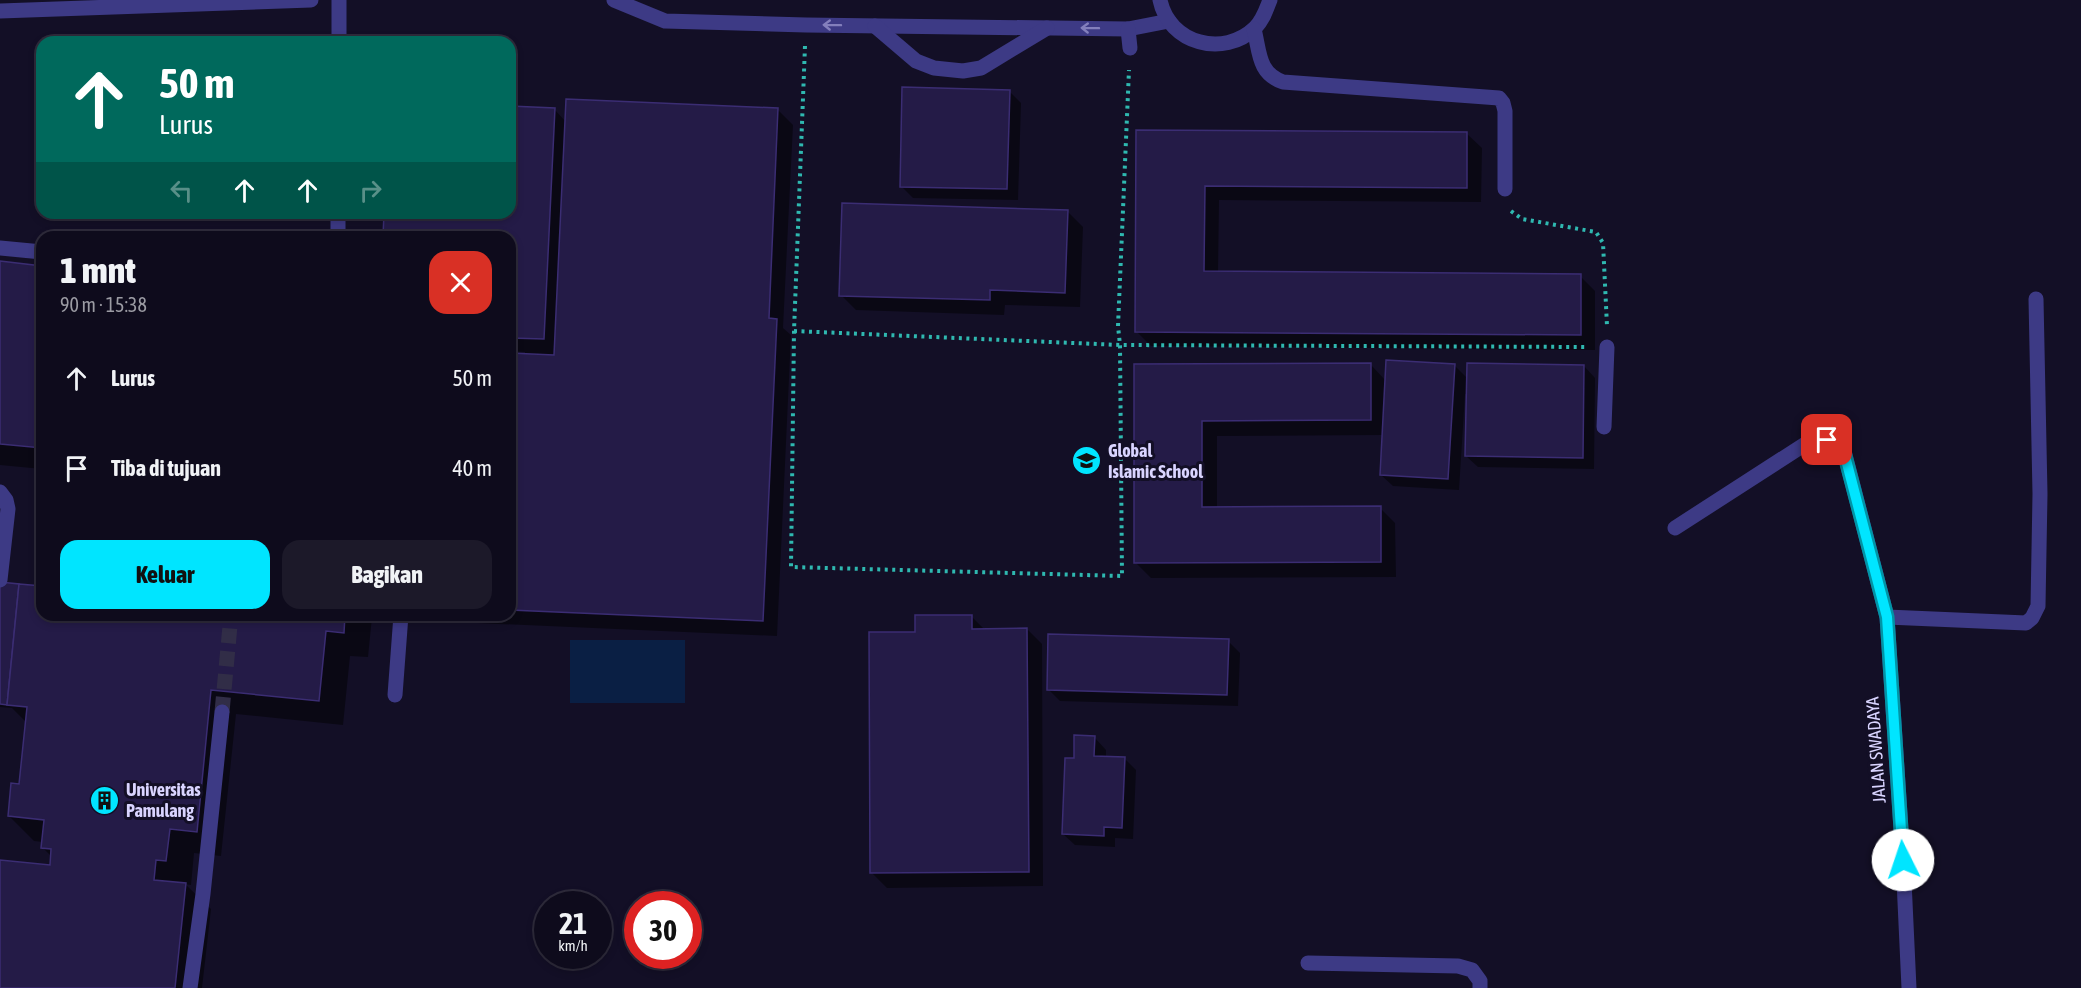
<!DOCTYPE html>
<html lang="id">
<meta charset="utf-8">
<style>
:root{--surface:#0e0b1c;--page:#1c1929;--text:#f1f3f6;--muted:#9b9ba3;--line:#2e2b3b;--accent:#00e5ff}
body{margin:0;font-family:"Asap Condensed",sans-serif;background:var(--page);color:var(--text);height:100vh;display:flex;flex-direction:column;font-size:22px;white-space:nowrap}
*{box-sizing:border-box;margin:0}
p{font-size:20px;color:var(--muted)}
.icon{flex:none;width:33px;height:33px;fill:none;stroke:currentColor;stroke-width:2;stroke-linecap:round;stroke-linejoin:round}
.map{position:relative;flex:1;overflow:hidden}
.sheet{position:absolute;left:36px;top:231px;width:480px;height:390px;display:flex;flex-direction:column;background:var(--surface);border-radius:18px;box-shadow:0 3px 9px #0003,0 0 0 2px var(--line)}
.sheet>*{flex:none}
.hud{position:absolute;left:36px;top:36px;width:480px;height:183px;border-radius:18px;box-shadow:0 3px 9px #0003,0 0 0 2px var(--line);background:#00695c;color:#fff;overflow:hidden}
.speed{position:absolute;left:534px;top:891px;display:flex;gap:12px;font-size:30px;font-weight:700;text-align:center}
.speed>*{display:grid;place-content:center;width:78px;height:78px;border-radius:50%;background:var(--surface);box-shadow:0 3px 9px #0003,0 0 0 2px var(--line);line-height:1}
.speed small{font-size:15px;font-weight:400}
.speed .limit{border:9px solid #d22;background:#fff;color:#111}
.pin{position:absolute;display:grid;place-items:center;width:51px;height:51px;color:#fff;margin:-26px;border-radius:12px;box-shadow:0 3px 9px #0006}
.me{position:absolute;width:66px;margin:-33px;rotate:356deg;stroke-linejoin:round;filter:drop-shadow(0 0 4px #0008)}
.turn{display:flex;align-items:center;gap:21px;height:126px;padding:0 24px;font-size:27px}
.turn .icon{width:78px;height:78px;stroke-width:2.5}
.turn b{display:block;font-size:42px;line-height:51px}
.lanes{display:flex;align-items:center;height:57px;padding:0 24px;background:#0003;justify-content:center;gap:30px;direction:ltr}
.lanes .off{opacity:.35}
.round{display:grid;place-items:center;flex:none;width:63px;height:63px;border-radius:18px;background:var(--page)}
.summary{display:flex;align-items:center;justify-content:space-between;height:102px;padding:0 24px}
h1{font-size:36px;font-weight:800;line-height:45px}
.cta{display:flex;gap:12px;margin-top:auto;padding:12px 24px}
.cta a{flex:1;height:69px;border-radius:18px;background:var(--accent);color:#111;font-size:24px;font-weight:800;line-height:69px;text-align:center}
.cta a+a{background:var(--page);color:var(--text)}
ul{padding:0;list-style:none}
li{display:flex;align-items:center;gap:18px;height:90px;padding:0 24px}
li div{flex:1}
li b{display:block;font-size:22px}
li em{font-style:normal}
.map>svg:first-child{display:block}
.water{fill:#0a1f44}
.shadow{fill:#0007}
.building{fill:#241b47;stroke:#3b2d73;stroke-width:1.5}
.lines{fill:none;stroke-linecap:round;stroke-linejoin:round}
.minor-tunnel{stroke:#312d47;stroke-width:15;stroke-dasharray:15 8;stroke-linecap:butt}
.path{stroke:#2fb8b0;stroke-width:4;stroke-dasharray:3 4.5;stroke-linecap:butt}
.minor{stroke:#3d3a85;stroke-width:15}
.oneway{stroke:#837fbc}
.route-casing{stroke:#0095a6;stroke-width:15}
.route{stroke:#00e5ff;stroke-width:10}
.labels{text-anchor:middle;stroke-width:6;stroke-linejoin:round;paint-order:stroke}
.poi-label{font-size:18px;font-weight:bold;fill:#d9d4ff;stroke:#130f26;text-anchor:start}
.street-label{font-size:18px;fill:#d9d4ff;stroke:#130f26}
</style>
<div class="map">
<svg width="2081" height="988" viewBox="0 0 2081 988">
<rect width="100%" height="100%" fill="#130f26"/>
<rect class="water" x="570" y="640" width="115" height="63"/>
<g class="shadow">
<path d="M1009 91 1021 103 1018 200 913 198 901 186Z"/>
<path d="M510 108 555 110 566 122 778 110 793 125 783 328 791 335 777 636 432 621 426 615H510V354L525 355V352L510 351V237H385L386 213H510Z"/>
<path d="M1138 131 1466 133 1482 148 1481 202 1219 200 1218 273 1580 276 1595 291V350L1151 346 1136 331Z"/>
<path d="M1068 212 1083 227 1080 307 1005 305 1004 315 856 310 841 295Z"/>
<path d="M0 263 42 267V469L0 465Z"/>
<path d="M1371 365 1386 381 1454 365 1468 379 1584 366 1595 378 1594 469 1478 467 1466 456 1468 394H1465L1459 490 1393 486 1381 475 1383 435 1217 436V508H1380L1395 523 1396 577 1151 578 1136 563 1135 366Z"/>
<path d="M0 584 42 588V615H370L372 617 368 657 350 656 343 725 236 714 221 856 194 853 191 885 185 884 211 909 202 988H0V862L51 867 52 857 43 848V842L34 841 9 816 20 785 27 723 12 708 0 707Z"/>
<path d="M971 616 985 630 1027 629 1042 644 1043 886 887 888 872 873 916 633Z"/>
<path d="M1228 641 1240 653 1238 706 1060 701 1048 689Z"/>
<path d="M1095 738 1106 750V758H1124L1136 770 1133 839 1115 838V847L1075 845 1063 834 1075 759Z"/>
</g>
<g class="building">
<path d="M902 87 1010 90 1007 189 900 187Z"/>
<path d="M566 99 778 108 769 318 777 319 763 621 510 610V353L554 355Z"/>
<path d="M510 106 555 108 544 339 510 338V237H383L384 213H510Z"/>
<path d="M1136 130 1467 132V188L1205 186 1204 271 1581 274V335L1135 332Z"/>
<path d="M842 203 1068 210 1065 293 990 290V300L839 296Z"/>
<path d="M0 261 42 266V448L0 444Z"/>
<path d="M1386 360 1455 364 1448 479 1380 475Z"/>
<path d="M1371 363V420L1202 421V507L1381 506V562L1134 563V364Z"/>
<path d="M1467 363 1584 365 1583 458 1465 456Z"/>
<path d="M0 582 19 584 7 705 0 704Z"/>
<path d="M19 584 42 586V615H345L344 633 326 631 319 701 211 690 197 832 170 829 166 861 156 860 154 880 186 883 175 988H0V860L50 865 51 849 41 848 44 820 8 816 11 783 19 784 27 707 7 705Z"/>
<path d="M915 615H972V629L1027 628 1029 872 870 873 869 632H915Z"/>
<path d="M1048 634 1229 639 1227 695 1047 690Z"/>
<path d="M1074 735 1095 736 1094 756 1125 757 1122 828 1104 827V836L1062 834 1065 758H1074Z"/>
</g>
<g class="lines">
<path class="minor-tunnel" d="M222 712 231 615"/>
<g class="path">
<path d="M805 46 794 331 791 567 1122 576 1120 345 1118 326 1129 70"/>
<path d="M1511 211 1522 219 1596 232 1603 243 1607 326"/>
<path d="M794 331 1120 345 1585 347"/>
</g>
<g class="minor">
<path d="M614 0 665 21 806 25 1128 29 1169 21"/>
<path d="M1160 0C1169 44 1224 58 1255 28 1263 20 1266 10 1270 0"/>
<path d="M0 11 311 0"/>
<path d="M875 26 916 61 934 68 963 71 981 68 1047 28"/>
<path d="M1128 29 1130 48"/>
<path d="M1254 29C1260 53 1258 73 1283 82L1499 98 1503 103 1505 111V189"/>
<path d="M339 42V0"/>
<path d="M338 237V213"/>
<path d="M0 248 42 252"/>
<path d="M1604 427 1607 347"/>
<path d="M0 492 6 500 8 509 0 580"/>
<path d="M1675 528 1813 439 1835 442 1844 451 1887 617 1903 859 1909 988"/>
<path d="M1887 617 2026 623 2032 618 2038 606 2040 494 2036 299"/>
<path d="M395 695 401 615"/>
<path d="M1308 963 1458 966 1472 970 1480 981V988"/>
<path d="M190 988 203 894 222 712"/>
</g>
</g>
<defs><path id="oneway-shaft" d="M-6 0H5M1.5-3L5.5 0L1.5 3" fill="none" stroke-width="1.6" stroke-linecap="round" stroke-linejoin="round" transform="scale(1.5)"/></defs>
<g class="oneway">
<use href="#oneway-shaft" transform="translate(832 25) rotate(-179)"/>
<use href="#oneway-shaft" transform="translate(1090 28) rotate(-179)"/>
</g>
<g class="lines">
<defs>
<path id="route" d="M1827 440 1835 442 1844 452 1887 617 1903 860"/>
</defs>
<use href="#route" class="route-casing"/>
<use href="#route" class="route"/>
</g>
<defs>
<symbol id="school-disc" viewBox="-11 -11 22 22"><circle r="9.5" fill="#00e5ff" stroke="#130f26"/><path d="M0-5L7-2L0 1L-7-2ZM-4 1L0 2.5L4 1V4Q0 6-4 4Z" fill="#111"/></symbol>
<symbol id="building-disc" viewBox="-11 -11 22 22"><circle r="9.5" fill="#00e5ff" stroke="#130f26"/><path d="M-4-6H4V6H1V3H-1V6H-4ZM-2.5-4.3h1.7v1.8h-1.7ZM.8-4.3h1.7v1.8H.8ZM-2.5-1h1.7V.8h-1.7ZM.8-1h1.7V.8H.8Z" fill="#111"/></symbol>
</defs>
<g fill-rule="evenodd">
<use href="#school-disc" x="1070" y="444" width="33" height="33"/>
<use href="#building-disc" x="88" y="784" width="33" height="33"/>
</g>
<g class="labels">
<g class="poi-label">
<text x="1108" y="457">Global<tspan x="1108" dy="21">Islamic School</tspan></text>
<text x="126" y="796">Universitas<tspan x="126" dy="21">Pamulang</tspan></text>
</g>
<g class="street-label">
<text transform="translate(1876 750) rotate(-94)" y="6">JALAN SWADAYA</text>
</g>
</g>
</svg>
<div class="speed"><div>21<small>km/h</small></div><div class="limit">30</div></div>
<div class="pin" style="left:1827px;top:440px;background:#d93025"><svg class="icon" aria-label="arrive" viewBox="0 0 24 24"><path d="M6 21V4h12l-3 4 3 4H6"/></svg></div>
<svg class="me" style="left:1903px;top:860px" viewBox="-20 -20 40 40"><circle r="19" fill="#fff"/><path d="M0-13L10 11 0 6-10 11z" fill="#00e5ff"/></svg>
<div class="hud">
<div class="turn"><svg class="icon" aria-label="ahead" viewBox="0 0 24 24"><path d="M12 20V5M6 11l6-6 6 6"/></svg><div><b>50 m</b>Lurus</div></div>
<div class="lanes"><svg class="icon off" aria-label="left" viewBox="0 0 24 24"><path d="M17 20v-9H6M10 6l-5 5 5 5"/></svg><svg class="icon" aria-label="ahead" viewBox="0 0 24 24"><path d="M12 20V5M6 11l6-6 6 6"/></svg><svg class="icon" aria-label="ahead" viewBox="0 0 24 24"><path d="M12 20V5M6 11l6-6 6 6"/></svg><svg class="icon off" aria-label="right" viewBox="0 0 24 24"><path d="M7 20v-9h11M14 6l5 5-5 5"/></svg></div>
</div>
<section class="sheet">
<div class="summary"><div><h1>1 mnt</h1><p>90 m · 15:38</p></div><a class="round" style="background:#d93025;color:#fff"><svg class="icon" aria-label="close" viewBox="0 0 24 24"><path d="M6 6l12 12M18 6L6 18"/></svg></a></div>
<ul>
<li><svg class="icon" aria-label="ahead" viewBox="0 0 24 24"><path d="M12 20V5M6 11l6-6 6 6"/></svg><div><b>Lurus</b></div><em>50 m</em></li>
<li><svg class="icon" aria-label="arrive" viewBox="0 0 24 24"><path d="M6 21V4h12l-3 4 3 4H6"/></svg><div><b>Tiba di tujuan</b></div><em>40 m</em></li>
</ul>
<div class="cta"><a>Keluar</a><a>Bagikan</a></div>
</section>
</div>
